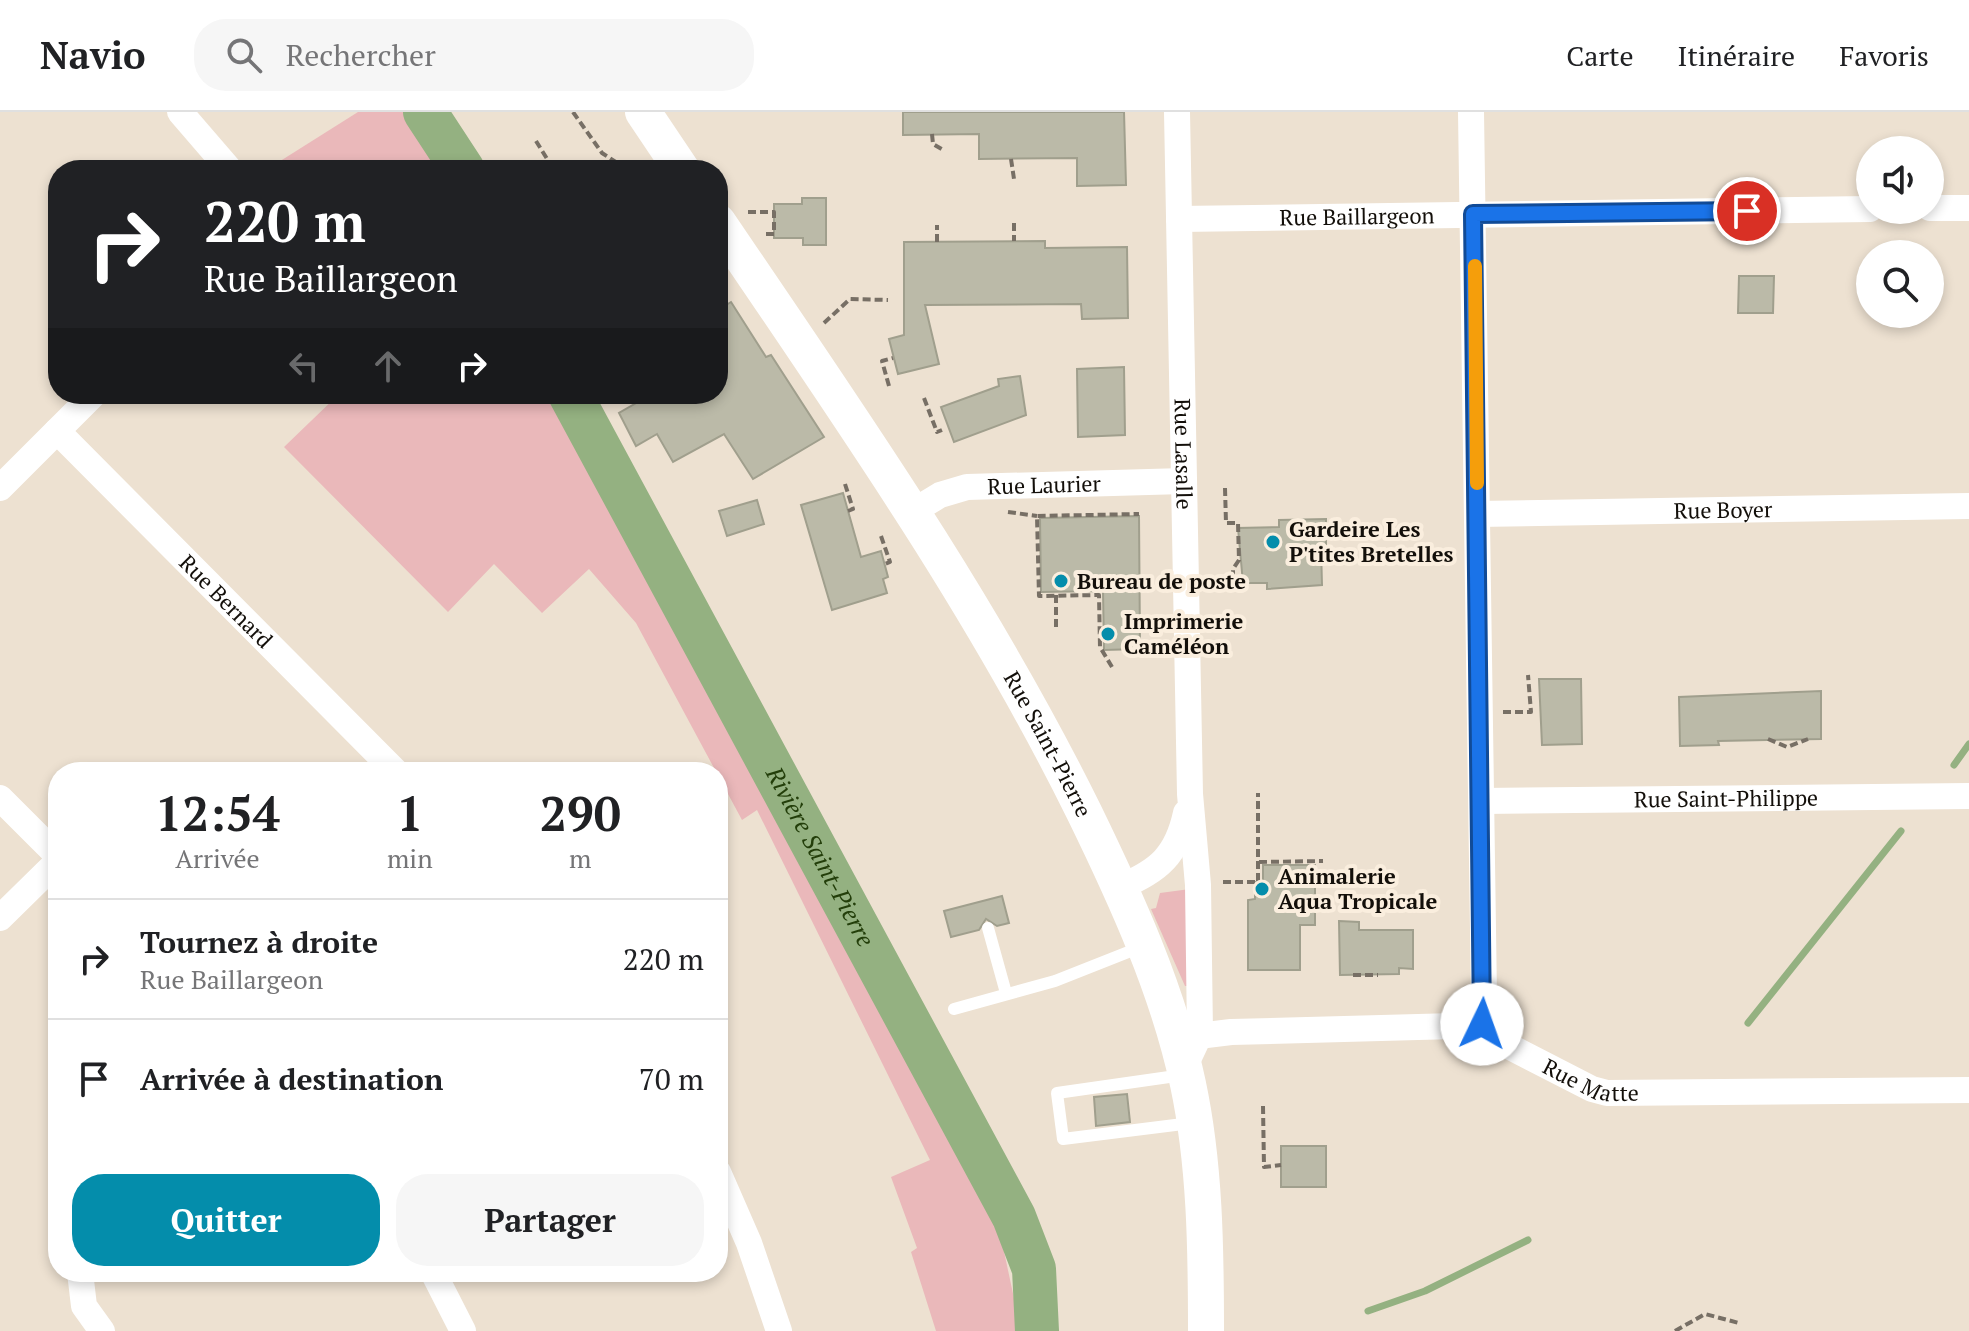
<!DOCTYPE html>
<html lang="fr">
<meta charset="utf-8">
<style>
:root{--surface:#fff;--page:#f6f6f6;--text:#202124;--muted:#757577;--line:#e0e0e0;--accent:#048dab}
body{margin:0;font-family:"PT Serif",serif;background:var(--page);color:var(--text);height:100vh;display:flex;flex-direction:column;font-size:30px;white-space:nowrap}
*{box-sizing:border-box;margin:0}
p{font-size:26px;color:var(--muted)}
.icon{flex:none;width:44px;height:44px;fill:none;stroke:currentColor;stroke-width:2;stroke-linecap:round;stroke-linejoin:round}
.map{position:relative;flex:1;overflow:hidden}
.panel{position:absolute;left:48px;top:650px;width:680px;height:520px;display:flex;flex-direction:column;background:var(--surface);border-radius:32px;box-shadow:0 4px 12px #0003}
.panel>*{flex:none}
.top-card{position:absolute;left:48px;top:48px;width:680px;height:244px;border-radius:32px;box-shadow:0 4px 12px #0003;background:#202124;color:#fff;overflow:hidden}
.buttons{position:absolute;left:1856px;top:24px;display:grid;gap:16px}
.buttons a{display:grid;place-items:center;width:88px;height:88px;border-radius:50%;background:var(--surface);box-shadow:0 4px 12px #0003;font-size:40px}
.pin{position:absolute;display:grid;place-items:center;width:68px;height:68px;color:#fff;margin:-34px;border:4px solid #fff;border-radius:50%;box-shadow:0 2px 8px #0007}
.me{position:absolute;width:88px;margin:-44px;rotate:3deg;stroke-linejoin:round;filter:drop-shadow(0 0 6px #0008)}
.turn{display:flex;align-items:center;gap:28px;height:168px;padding:0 24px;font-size:36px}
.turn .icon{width:104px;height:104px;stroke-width:2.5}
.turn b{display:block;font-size:56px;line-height:68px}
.lanes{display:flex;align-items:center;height:76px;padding:0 24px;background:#0003;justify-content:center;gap:40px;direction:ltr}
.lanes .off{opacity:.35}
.eta{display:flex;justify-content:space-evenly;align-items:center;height:136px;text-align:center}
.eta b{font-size:48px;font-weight:800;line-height:56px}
.action{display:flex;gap:16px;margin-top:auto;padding:16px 24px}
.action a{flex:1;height:92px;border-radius:32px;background:var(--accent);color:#fff;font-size:32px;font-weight:800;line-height:92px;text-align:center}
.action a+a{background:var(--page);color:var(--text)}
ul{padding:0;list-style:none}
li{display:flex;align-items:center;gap:24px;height:120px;padding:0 24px;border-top:2px solid var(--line)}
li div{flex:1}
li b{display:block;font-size:30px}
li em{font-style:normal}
header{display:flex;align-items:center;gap:48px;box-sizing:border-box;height:112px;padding:0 40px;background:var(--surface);border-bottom:2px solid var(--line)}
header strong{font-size:38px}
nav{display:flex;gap:44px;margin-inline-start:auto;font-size:28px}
.search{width:560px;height:72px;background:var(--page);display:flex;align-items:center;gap:20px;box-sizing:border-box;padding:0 28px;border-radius:32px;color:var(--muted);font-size:30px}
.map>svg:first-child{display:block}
.green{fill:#eab8ba}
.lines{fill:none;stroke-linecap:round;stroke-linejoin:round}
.stream{stroke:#94b181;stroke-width:7}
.river{stroke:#94b181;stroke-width:44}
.building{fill:#bbbaa8;stroke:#a09f8d;stroke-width:2}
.path{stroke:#776f65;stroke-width:4;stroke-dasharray:8 4;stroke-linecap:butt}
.lane{stroke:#fff;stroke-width:12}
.street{stroke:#fff;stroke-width:26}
.secondary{stroke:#fff;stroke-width:36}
.route-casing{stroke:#114b97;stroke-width:20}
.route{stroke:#1a73e8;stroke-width:14}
.slow{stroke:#f59e0b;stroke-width:14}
.poi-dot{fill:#048dab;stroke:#faeede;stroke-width:3}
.labels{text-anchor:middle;stroke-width:8;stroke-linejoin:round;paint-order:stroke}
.street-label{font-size:22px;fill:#130f0a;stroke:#faeede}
.poi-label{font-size:22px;font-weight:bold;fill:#130f0a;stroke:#faeede;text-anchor:start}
.water-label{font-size:24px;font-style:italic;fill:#233e0a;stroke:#faeede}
</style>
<header>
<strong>Navio</strong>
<div class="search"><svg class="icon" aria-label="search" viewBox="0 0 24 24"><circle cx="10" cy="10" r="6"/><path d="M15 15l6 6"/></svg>Rechercher</div>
<nav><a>Carte</a><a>Itinéraire</a><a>Favoris</a></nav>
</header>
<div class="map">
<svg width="1969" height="1219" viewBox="0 0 1969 1219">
<rect width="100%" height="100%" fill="#ede1d1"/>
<g class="green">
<path d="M358 0H408L442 58H266Z"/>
<path d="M339 282H553L624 425 999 1116 1021 1219H936L911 1140 917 1136 891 1065 930 1048 757 698 742 708 636 511 589 457 542 501 494 452 448 500 284 335Z"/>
<path d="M1190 777 1188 874H1185L1151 797 1156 796 1160 781Z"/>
</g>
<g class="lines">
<g class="stream">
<path d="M1954 653 1969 632"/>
<path d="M1748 911 1901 719"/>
<path d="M1368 1199 1425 1179 1528 1128"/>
</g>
<g class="river">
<path d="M425 0 463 58"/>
<path id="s1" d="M570 282 1014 1105 1034 1157 1037 1219"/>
</g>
</g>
<g class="building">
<path d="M903 0H1124L1126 73 1077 74V46L979 47V22L903 23Z"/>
<path d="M802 86H826V133H803V126H774V92H802Z"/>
<path d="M1045 129V136L1127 135 1128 206 1082 207 1081 192 925 193 939 252 898 262 889 227 904 223V130Z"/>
<path d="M1739 164H1774L1773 201H1738Z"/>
<path d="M731 190 766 245 771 243 824 325 753 367 724 322 673 350 657 322 636 334 619 301 652 282H718V198Z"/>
<path d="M1124 255 1125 323 1078 325 1077 257Z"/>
<path d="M1020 264 1026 303 954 330 941 295 999 274 998 267Z"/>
<path d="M843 381 861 445 881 439 888 465 883 467 887 481 832 498 801 393Z"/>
<path d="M757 388 764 412 727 424 719 399Z"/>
<path d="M1139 404 1140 537 1104 538 1103 479 1041 480 1040 406Z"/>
<path d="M1326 407V435H1321L1322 473 1267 477V471H1243L1238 416 1279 415V408Z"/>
<path d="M1539 567H1581L1582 632 1542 633Z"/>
<path d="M1821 579V627L1718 629 1719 633 1680 634 1679 585Z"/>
<path d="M1263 753H1315V813H1300V858H1248V788L1255 787V770H1263Z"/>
<path d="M1002 784 1009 811 997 814 986 807 979 818 951 825 944 799Z"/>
<path d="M1339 809 1359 810V818H1413V857L1399 856V862L1340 863Z"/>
<path d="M1127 982 1130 1010 1096 1014 1094 985Z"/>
<rect x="1281" y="1034" width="45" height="41"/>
</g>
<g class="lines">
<g class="path">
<path d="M573 0 602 41 628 58"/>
<path d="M932 22 933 32 945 39"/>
<path d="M536 29 554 58"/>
<path d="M1011 47 1014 67"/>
<path d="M748 100H774V122H762"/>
<path d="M1014 111V129"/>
<path d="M937 130V113"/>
<path d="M824 211 850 187 888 188"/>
<path d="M718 223V228"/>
<path d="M889 274 882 249 893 246"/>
<path d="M924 286 937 320 942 318"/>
<path d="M845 372 853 397 848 399"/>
<path d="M1225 376 1226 411H1238L1239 448 1233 457V474"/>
<path d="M1008 400 1037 404"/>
<path d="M881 424 890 450 885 452"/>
<path d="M1056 483V516"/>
<path d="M1112 555 1100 535 1099 483 1039 484 1037 404 1139 402"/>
<path d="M1503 600H1531L1528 563"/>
<path d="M1768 627 1787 635 1808 627"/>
<path d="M1259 750 1323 749"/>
<path d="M1223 770H1258V681"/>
<path d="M1353 863H1378"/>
<path d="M1263 994 1264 1055 1281 1053"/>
<path d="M1675 1219 1705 1202 1739 1211"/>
</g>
<g class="lane">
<path d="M988 816 1006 881"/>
<path d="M954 897 1055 869 1141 835"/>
<path d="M1183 963 1057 981 1063 1027 1191 1011"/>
</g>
<g class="street">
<path d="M180 0 230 58"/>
<path id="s2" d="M1177 0 1190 682 1198 773 1200 922 1184 956"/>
<path d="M1471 0 1484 885 1479 919"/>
<path d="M1930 96H1969"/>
<path id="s3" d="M1179 107 1870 97"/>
<path id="s4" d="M57 319 396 660"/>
<path d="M0 376 94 282"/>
<path id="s5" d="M912 400 940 383 967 375 1184 369"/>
<path id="s6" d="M1477 402 1969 394"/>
<path d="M0 686 58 744"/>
<path id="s7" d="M1482 689 1969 684"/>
<path d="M1120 775C1159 759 1177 743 1186 701"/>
<path d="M0 806 58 749"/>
<path id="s8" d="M1182 926 1231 920 1455 914 1479 919 1592 977 1607 981 1969 978"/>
<path d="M718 1060 749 1131 779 1219"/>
<path d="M80 1160 84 1194 102 1219"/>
<path d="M433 1160 463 1219"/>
</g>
<g class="secondary">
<path d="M643 0 682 58"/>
<path id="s9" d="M718 110C848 302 981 491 1084 700 1126 786 1168 878 1188 972 1205 1052 1206 1137 1206 1219"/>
</g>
</g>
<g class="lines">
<defs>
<path id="route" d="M1482 912 1473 102 1747 99"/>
</defs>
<use href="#route" class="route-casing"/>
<use href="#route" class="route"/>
<path class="slow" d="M1475 154 1477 371"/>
</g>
<g class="poi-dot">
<circle cx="1273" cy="430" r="8"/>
<circle cx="1061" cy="469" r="8"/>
<circle cx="1108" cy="522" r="8"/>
<circle cx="1262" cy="777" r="8"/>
</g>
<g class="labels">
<g class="street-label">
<text dy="8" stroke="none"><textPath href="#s3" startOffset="178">Rue Baillargeon</textPath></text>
<text dy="8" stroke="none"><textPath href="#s2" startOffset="342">Rue Lasalle</textPath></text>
<text dy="8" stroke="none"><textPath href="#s5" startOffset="138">Rue Laurier</textPath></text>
<text dy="8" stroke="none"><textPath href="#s6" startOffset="246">Rue Boyer</textPath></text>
<text dy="8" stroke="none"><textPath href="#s4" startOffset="240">Rue Bernard</textPath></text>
<text dy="8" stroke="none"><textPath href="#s9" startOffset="618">Rue Saint-Pierre</textPath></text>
<text dy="8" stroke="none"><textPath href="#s7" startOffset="244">Rue Saint-Philippe</textPath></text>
<text dy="8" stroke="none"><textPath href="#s8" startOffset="422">Rue Matte</textPath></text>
</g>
<g class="poi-label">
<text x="1289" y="425">Gardeire Les<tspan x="1289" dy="25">P'tites Bretelles</tspan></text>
<text x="1077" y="477">Bureau de poste</text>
<text x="1124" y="517">Imprimerie<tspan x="1124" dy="25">Caméléon</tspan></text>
<text x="1278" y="772">Animalerie<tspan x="1278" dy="25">Aqua Tropicale</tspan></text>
</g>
<g class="water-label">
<text dy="8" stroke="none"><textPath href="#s1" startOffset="526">Rivière Saint-Pierre</textPath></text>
</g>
</g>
</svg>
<div class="buttons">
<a><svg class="icon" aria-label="sound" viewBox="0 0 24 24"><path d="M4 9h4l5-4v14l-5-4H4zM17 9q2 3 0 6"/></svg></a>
<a><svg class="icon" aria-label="search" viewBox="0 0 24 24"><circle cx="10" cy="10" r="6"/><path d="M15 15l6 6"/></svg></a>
</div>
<div class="pin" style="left:1747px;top:99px;background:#d93025"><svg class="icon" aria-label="arrive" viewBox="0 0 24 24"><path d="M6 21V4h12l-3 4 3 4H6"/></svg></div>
<svg class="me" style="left:1482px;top:912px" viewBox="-20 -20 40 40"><circle r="19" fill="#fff"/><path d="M0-13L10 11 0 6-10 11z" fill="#1a73e8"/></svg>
<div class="top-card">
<div class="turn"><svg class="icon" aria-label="right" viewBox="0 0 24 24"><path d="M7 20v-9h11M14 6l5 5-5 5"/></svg><div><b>220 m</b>Rue Baillargeon</div></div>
<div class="lanes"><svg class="icon off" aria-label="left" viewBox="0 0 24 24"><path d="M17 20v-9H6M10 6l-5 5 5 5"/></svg><svg class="icon off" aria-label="ahead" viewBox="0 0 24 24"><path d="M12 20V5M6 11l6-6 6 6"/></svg><svg class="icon" aria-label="right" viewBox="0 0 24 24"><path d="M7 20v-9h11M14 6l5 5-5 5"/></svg></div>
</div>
<section class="panel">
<div class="eta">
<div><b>12:54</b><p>Arrivée</p></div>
<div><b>1</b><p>min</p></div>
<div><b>290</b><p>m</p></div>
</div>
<ul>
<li><svg class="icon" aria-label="right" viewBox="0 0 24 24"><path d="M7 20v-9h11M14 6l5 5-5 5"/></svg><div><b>Tournez à droite</b><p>Rue Baillargeon</p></div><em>220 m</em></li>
<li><svg class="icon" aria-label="arrive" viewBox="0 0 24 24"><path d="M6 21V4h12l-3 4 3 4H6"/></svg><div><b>Arrivée à destination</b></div><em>70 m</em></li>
</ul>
<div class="action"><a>Quitter</a><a>Partager</a></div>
</section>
</div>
